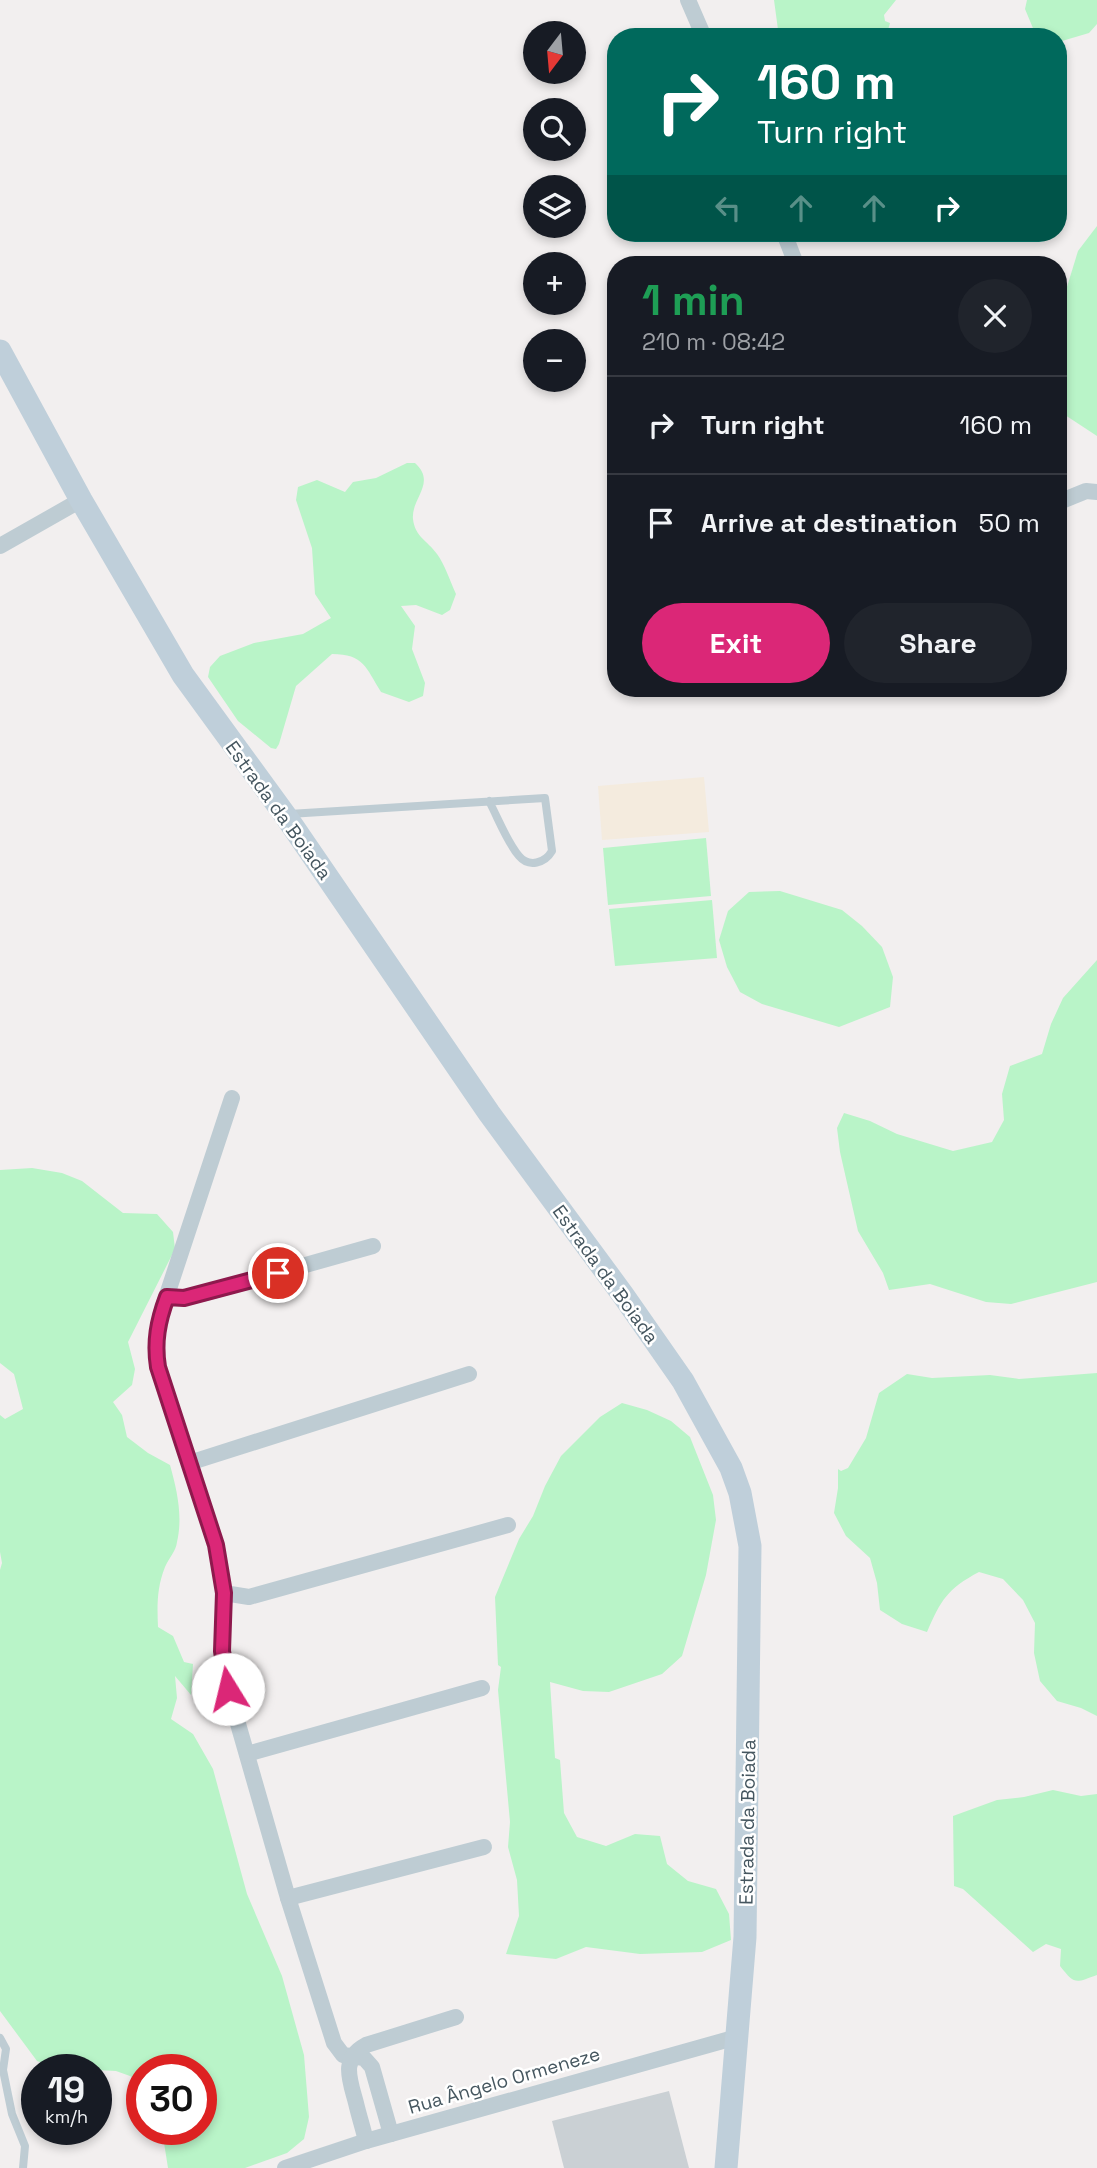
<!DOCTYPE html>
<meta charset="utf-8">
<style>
:root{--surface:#171b24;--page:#20242c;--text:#f1f3f6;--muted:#9ea1a6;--line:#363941;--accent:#db2777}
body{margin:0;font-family:"Space Grotesk",sans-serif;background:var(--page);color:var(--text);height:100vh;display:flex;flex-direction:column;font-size:26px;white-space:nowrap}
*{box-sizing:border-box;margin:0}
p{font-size:23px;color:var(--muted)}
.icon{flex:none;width:38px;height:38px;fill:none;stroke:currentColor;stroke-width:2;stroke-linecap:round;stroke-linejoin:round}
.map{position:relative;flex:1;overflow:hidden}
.details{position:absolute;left:607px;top:256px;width:460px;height:441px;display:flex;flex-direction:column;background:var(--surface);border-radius:28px;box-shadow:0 4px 10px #0003}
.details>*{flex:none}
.top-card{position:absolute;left:607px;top:28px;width:460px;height:214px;border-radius:28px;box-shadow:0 4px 10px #0003;background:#00695c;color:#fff;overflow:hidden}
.needle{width:46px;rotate:196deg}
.fabs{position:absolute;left:523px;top:21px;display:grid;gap:14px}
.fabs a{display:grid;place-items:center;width:63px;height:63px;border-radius:50%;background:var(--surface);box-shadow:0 4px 10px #0003;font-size:35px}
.speed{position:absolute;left:21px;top:2054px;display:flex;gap:14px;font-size:35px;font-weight:700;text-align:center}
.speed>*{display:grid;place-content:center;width:91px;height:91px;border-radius:50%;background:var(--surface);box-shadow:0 4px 10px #0003;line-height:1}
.speed small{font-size:18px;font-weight:400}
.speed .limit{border:10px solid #d22;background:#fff;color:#111}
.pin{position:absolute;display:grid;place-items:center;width:60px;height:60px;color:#fff;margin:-30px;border:4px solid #fff;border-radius:50%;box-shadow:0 2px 7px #0007}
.me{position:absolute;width:77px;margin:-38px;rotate:351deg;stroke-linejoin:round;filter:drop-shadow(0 0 5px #0008)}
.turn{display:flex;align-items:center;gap:24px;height:147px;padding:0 35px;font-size:32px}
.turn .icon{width:91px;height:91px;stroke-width:2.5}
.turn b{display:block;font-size:49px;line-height:60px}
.lanes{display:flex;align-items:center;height:66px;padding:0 35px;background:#0003;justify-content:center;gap:35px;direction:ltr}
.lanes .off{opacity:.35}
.round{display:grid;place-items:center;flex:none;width:74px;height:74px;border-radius:37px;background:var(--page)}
.headline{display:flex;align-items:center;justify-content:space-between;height:119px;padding:0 35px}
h1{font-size:42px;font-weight:600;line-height:52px;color:#1e9e55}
.action{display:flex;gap:14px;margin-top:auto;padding:14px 35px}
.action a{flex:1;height:80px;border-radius:42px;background:var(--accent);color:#fff;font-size:28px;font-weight:600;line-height:80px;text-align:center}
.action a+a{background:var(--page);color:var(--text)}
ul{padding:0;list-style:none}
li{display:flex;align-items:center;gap:21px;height:98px;padding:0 35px;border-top:2px solid var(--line)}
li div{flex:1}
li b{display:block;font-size:26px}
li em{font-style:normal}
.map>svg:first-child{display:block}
.green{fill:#b9f4c8}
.sand{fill:#f4ebde}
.building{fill:#cad0d4}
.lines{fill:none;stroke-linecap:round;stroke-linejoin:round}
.service{stroke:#beccd3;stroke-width:8}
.minor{stroke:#beccd3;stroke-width:16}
.secondary{stroke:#bfcfda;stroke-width:23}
.route-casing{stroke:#8e194d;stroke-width:18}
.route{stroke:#db2777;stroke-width:12}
.labels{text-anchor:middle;stroke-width:5;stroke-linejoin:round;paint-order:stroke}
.street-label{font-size:19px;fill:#45565f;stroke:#fff}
</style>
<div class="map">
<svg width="1097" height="2168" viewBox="0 0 1097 2168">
<rect width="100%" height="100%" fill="#f2efef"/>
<g class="green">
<path d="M774 0H896L884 15 885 21 890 23 886 37H779Z"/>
<path d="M1027 0H1097V24L1089 33 1062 41 1059 40V37H1047L1035 33 1025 9Z"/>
<path d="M1097 226V436L1062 413 1059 406V313L1078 251Z"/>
<path d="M407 463H415C437 483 411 498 413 519 415 537 427 540 437 554 445 565 450 581 456 594L450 610 442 615 416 605 401 606 415 626 412 649 425 683 423 696 409 702 381 692C366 668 364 654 332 654L296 686 279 744 276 749 271 748 238 721 208 677 210 667 220 656 254 643 303 634 331 618 315 594 312 548 296 500 298 487 317 480 345 492 353 482 376 478Z"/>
<path d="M706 838 711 896 608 905 603 848Z"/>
<path d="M780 891 842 910 862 926 882 947 893 977 890 1007 839 1027 762 1004 740 992 727 967 719 940 728 911 749 892Z"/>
<path d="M712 900 717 958 615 966 609 909Z"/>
<path d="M1097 960V1282L1011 1304 986 1302 930 1284 889 1290 883 1273 858 1231 840 1152 837 1128 844 1113 870 1121 897 1134 953 1151 992 1142 1004 1120 1002 1094 1010 1066 1042 1054 1051 1024 1063 998Z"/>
<path d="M32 1168 62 1173 82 1181 123 1213 157 1214 173 1232 175 1249 128 1342 135 1369 132 1385 113 1402 122 1415 127 1437 148 1453 170 1465C177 1490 183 1516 177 1542 176 1551 169 1558 165 1567 157 1587 157 1605 158 1627L173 1636 184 1662 193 1664 191 1695 175 1676 177 1698 171 1719 193 1734 213 1769 247 1894 282 1976 304 2055 309 2117 304 2139 287 2153 245 2168H168L162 2130H201V2070H142V2085L130 2076 116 2071 56 2068 37 2061 0 2011V1570L2 1563 0 1552V1415L5 1419 23 1409 14 1374 0 1363V1170Z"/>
<path d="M1097 1373V1716L1081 1708 1057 1701 1040 1681 1034 1653 1035 1623 1023 1600 1003 1579 979 1572C947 1589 941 1600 927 1632L902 1624 880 1610 877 1583 870 1558 846 1536 834 1513 838 1488V1469L841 1471 848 1468 866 1438 879 1393 907 1374 932 1378 990 1375 1019 1379Z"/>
<path d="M622 1403 647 1410 671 1421 690 1437 713 1495 716 1520 706 1575 682 1656 662 1674 609 1692 583 1691 550 1682 555 1758 560 1760 564 1813 577 1837 606 1846 635 1834 660 1836 667 1864 688 1881 716 1889 729 1914 731 1940 702 1952 640 1954 586 1947 556 1959 506 1954 519 1916 517 1880 508 1847 510 1822 498 1690 501 1667 498 1665 495 1597 519 1539 533 1516 545 1486 561 1456 600 1417Z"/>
<path d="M1053 1790 1081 1796 1097 1794V1975C1075 1983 1075 1985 1060 1966L1061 1949 1046 1944 1033 1952 963 1889 954 1886 953 1816 997 1800 1024 1797Z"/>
</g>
<path class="sand" d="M704 777 709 832 602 840 598 786Z"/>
<path class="building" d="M669 2091 689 2168H564L552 2121Z"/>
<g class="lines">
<g class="service">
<path d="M289 814 545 798 552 851C545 863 529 868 519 856 507 842 498 818 489 801"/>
<path d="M0 2038 6 2049 3 2070 12 2114 25 2146 23 2168"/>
</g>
<g class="minor">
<path d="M688 0 704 37"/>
<path d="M784 233 796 264"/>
<path d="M1059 502 1086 491 1097 492"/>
<path d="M0 546 81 500"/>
<path d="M232 1098 161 1313C156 1332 155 1348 158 1367L216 1545 224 1593 222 1651 228 1689 288 1898 334 2043 343 2055 364 2058 372 2067 391 2134"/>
<path d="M167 1297 184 1298 206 1293 373 1246"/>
<path d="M189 1463 469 1374"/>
<path d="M224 1593 249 1597 508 1525"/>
<path d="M247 1754 482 1688"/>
<path d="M288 1898 484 1847"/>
<path d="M366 2141C363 2128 359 2116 356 2103 350 2080 340 2059 366 2045L456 2017"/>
<path d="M285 2168 366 2141 737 2037"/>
</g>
<path class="secondary" d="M0 351 81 500 183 675 285 815 489 1113 623 1295 683 1381 731 1468 740 1493 750 1546 745 1937 726 2168"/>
</g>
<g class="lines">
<defs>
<path id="route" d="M228 1689 222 1651 224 1593 216 1545 158 1367C154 1342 158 1321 167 1297L184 1298 278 1273"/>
</defs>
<use href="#route" class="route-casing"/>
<use href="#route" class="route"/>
</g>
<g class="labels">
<g class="street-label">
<text transform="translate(279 810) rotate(54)" y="7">Estrada da Boiada</text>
<text transform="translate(606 1274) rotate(54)" y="7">Estrada da Boiada</text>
<text transform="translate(747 1822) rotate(-89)" y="7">Estrada da Boiada</text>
<text transform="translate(504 2080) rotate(-16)" y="7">Rua Ângelo Ormeneze</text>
</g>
</g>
</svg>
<div class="fabs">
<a><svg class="needle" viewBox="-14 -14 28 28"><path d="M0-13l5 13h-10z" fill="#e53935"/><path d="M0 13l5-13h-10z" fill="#9ea1a6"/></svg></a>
<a><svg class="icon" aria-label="search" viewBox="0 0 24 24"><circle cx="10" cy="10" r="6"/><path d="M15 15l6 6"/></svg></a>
<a><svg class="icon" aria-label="layers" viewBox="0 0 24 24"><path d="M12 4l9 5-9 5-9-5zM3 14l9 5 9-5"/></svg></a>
<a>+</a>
<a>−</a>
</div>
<div class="speed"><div>19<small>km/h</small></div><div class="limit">30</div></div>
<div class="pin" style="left:278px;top:1273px;background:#d93025"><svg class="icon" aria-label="arrive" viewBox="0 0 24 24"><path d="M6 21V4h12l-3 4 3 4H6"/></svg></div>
<svg class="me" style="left:228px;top:1689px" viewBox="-20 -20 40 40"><circle r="19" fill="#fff"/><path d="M0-13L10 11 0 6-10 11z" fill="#db2777"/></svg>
<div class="top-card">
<div class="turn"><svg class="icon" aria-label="right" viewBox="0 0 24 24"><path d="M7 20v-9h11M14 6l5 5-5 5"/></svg><div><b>160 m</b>Turn right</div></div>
<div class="lanes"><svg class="icon off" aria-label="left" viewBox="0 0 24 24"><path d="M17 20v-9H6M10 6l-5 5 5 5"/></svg><svg class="icon off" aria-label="ahead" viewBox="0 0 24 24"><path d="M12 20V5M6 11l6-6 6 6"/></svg><svg class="icon off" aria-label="ahead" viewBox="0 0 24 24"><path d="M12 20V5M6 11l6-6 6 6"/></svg><svg class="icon" aria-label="right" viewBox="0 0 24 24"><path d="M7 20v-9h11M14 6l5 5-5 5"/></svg></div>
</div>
<section class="details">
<div class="headline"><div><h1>1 min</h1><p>210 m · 08:42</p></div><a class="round"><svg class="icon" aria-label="close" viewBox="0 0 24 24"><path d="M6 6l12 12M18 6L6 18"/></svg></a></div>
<ul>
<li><svg class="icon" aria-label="right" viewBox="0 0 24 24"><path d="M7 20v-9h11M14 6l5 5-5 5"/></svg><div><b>Turn right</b></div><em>160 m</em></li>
<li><svg class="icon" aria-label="arrive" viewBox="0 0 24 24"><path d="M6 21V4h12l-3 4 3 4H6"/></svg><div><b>Arrive at destination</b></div><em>50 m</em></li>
</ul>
<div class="action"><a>Exit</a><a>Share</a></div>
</section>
</div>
